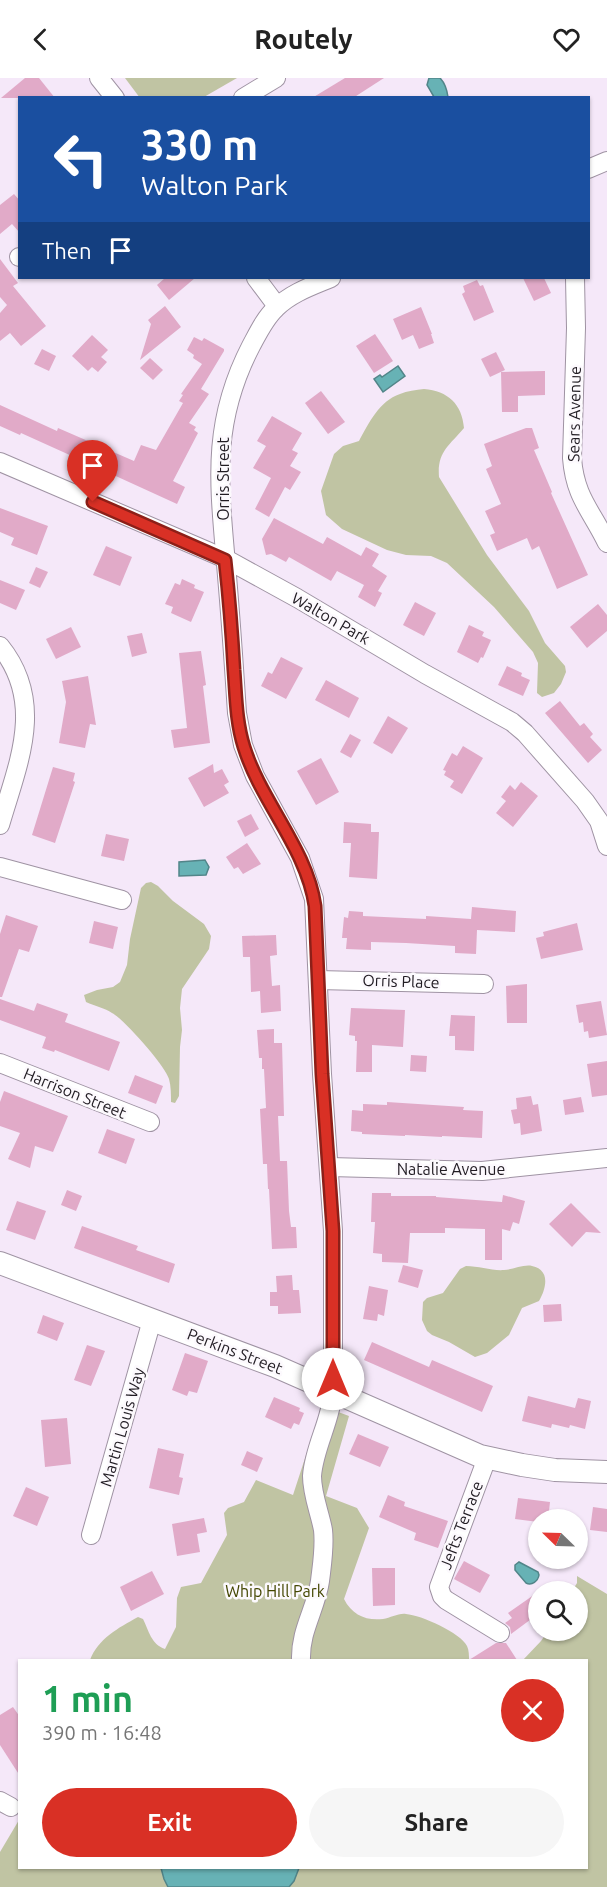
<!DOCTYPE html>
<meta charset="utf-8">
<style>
:root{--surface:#fff;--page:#f6f6f6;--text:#222;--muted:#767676;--accent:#d93025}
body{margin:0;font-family:Ubuntu,sans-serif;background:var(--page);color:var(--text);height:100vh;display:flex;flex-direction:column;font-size:22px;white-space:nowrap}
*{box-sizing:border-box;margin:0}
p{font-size:20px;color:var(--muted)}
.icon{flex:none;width:33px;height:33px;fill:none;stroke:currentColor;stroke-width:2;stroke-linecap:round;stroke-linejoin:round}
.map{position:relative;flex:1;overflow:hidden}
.side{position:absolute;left:18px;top:1581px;width:570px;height:210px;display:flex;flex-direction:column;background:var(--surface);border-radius:0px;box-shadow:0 2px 4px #0004}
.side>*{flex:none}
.guide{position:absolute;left:18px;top:18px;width:572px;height:183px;border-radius:0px;box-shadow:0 2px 4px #0004;background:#1a4fa0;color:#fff;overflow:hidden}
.needle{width:39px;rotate:293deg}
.controls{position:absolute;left:528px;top:1431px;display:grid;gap:12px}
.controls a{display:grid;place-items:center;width:60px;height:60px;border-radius:50%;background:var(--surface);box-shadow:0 2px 4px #0004;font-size:30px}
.pin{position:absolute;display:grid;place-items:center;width:51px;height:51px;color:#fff;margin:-62px -26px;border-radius:50% 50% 50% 0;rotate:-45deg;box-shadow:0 0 6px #0007}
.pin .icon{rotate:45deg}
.me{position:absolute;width:66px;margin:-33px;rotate:0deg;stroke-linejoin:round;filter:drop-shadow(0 0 4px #0008)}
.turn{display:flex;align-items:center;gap:21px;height:126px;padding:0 24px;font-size:27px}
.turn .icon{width:78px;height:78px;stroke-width:2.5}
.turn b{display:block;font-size:42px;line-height:51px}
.then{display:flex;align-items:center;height:57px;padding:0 24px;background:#0003;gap:12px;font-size:22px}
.round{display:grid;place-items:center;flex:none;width:63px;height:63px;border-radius:32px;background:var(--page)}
.headline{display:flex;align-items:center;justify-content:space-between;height:102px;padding:0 24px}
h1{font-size:36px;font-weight:700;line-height:45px;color:#1e9e55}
.cta{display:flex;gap:12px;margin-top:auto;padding:12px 24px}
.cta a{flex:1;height:69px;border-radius:36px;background:var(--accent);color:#fff;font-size:24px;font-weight:700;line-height:69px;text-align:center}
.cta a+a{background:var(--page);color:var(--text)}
header{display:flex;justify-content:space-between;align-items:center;height:78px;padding:0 24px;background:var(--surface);font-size:27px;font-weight:700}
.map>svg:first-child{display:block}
.green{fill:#c0c4a3}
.water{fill:#67b2b5;stroke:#528589;stroke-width:1.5}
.building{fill:#e1aac8}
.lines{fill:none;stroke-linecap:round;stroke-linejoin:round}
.minor-casing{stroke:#9f93a3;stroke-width:20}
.tertiary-casing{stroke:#9f93a3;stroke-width:24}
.minor{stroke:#fff;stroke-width:18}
.tertiary{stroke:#fff;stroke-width:22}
.route-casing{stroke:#8d1f18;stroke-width:15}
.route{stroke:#d93025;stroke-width:10}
.labels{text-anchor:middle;stroke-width:5;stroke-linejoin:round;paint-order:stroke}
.street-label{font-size:16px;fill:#211c23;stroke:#fcf9fd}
.park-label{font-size:16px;fill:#434601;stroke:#fcf9fd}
</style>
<header><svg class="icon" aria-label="back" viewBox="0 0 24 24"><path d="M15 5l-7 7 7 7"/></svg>Routely<svg class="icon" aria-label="heart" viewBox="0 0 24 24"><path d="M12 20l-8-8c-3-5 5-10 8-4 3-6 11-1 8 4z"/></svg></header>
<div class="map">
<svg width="607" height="1809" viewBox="0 0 607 1809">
<rect width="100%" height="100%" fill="#f5e8f9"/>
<g class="green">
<path d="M125 0H237L204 19 140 20Z"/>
<path d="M424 311C448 313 462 326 464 350 449 368 437 374 439 399L487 477 529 533 545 565 565 588 566 594 561 606 554 615 542 619 537 615 538 585 533 574 494 529 447 485 431 478 406 477 387 472 342 451 326 437 321 413 334 376 343 368 359 363C369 345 379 323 400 316 407 313 416 312 424 311Z"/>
<path d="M151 804 158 808 173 823 204 846 211 858 209 871 182 911 180 930 182 952 180 969 179 1018 175 1025 171 1024C171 1017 171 1008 169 1001 166 989 124 941 112 935 105 930 95 928 86 924L84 917 97 912 113 909 120 904 127 887 130 861 141 810 146 805Z"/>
<path d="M466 1188C479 1188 492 1193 504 1192 512 1192 524 1186 532 1188 551 1192 546 1211 539 1223L522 1230 509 1257 487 1275 475 1279 449 1264 432 1257 427 1253 422 1242 423 1224 427 1220 443 1215 460 1191Z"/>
<path d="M322 1328 349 1338 326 1418 357 1430 369 1450 344 1521C352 1537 366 1543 383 1541 391 1540 398 1535 406 1536 421 1537 461 1555 467 1568 469 1572 469 1578 469 1582H90C98 1561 118 1550 138 1539L143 1541C149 1553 151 1566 165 1571L176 1549 177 1520 181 1509 201 1505 227 1457 224 1435 228 1430 244 1424 256 1402 293 1417Z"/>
<path d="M577 1498 607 1516V1809H0V1774L19 1742 20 1790H586V1582H523L541 1563 548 1553 578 1552V1514L572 1513 577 1505Z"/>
</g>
<g class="water">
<path d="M429 0H440C445 5 447 12 448 19H434L427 7Z"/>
<path d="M398 288 405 298 383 314 374 301 380 297 382 299Z"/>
<path d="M205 782 209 789 206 797 179 798V784Z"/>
<path d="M519 1484 538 1494 539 1497C538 1503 532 1508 526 1505L515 1492V1487Z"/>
<path d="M161 1790H299L294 1803 289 1809H168L164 1801Z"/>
</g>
<g class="building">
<path d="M25 0H39L55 20H1Z"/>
<path d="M345 0H384L353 20H312Z"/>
<path d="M14 116 20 123V155L12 146 0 156V127Z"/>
<path d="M0 181 18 205 13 208 46 248 21 268 10 255 0 263V235L7 227 0 219Z"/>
<path d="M165 200H195L169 222 157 207Z"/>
<path d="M523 200H544L551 215 534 223Z"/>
<path d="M477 202 480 208 483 207 494 234 474 243 462 216 465 214 463 208Z"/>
<path d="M165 228 181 249 140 282 151 246 148 242Z"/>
<path d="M421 229 432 256H431L434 265 419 271 413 257 402 262 393 241Z"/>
<path d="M375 256 393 283 374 295 356 268Z"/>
<path d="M92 257 108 272 101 279 107 284 98 294 92 289 88 293 72 278Z"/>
<path d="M194 259 202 263 204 260 224 271V273L201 311 209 316 189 345 196 349 194 352 198 355 173 403 185 409 177 426 107 394 105 397 92 391 94 388 21 355 20 357 0 348V327L57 353 58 350 134 383 141 367 156 372 183 325 179 323 183 317 181 316 202 286 193 280 194 277 187 272Z"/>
<path d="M42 271 56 278 49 293 34 286Z"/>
<path d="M496 274 505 292 490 299 481 281Z"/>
<path d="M150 280 163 292 153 302 140 290Z"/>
<path d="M545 293V317L518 318V334H502L501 294Z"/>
<path d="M321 313 345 344 328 356 305 325Z"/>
<path d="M272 338 302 355 292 372 298 375 290 388 301 394 290 412 285 409 269 439 255 431 271 400 253 390 266 368 257 363Z"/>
<path d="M526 350H532L539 370 534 372 552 414 551 415 588 497 557 511 539 468 532 472 527 460 497 473 490 457 495 455 485 433 501 426 486 391 492 388 484 366Z"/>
<path d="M0 430 48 448 37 477 11 467 14 460 0 454Z"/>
<path d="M274 440 323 466 327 459 361 478 366 469 379 476 372 488 387 498 378 513 382 515 375 529 358 519 364 507 337 493 331 503 289 479 286 484 271 476 266 477 262 461Z"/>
<path d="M106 468 132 479 120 508 93 497Z"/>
<path d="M36 489 48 494 40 510 29 505Z"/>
<path d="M182 501 195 507 194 510 204 514 191 544 171 535 173 529 165 526 175 505 180 507Z"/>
<path d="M0 502 25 512 16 532 0 525Z"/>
<path d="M415 524 436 535 424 558 403 547Z"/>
<path d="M598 526 607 537V553L587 570 570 549Z"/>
<path d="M469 547 484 554 482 558 491 562 483 580 481 579 478 585 457 574Z"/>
<path d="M71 549 81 569 56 581 46 561Z"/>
<path d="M142 555 147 575 132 579 127 558Z"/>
<path d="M201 573 206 607 203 608 210 665 174 670 171 652 187 650 179 575Z"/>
<path d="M281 579 303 590 286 621 261 608 268 594 272 596Z"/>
<path d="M507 588 522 595 521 598 530 602 523 618 498 607Z"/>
<path d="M88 598 96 647 90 646 85 670 59 665 66 624 62 603Z"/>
<path d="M326 602 359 620 349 640 315 622Z"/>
<path d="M560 623 580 648 584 645 593 656 590 659 602 672 588 685 545 635Z"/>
<path d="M388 638 408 650 392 676 373 665Z"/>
<path d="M350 656 361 662 351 680 340 674Z"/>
<path d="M463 668 483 680 462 716 450 709 454 703 444 697 446 693 443 692 452 675 457 678Z"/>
<path d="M321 680 339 714 316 727 297 693Z"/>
<path d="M213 686 214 695 222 691 229 704 224 707 229 715 204 729 188 700Z"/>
<path d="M53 689 75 695 73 703 75 704 55 765 32 757Z"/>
<path d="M521 704 538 718 513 749 496 735 506 723 501 719 510 707 515 712Z"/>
<path d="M251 736 259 751 245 759 237 743Z"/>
<path d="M344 744 371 746V754H379L377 801 349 799 351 765H343Z"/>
<path d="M106 756 129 761 124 783 101 778Z"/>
<path d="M247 765 261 786 243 796 238 789 234 791 226 779Z"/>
<path d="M472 829 516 833 515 854 477 852 476 876 455 875V868L406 865 371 864V872L346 871 347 860H342L344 839 348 840 349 833 363 834V838L426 841V838L471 841Z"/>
<path d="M6 837 38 848 29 874 19 871 2 919H0V856Z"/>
<path d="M94 843 118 849 113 871 89 865Z"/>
<path d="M577 845 583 872 541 881 536 860 544 858 543 854Z"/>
<path d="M276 857 277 877 270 878 272 908 280 907 281 933 261 935 260 913 251 914 250 879H243L242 858Z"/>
<path d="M527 906V945H507L506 908Z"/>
<path d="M0 921 34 933 37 925 68 936 65 944 120 964 109 993 55 972 54 974 42 970 46 959 0 942Z"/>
<path d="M601 923 607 957 589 960 588 953 584 954 583 944 579 945 576 927Z"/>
<path d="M351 930 405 932 403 969 372 967V994H356L357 963H355V958L349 957Z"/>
<path d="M451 937 475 938 474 973 455 972V958H449Z"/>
<path d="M274 951V965H282L284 1038H278L280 1083H287L289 1133 291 1149H296L297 1170 272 1171 269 1111H268L267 1086H263L260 1031 266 1030 264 991H262V980H259L257 952Z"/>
<path d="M411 977 427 978 426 994 410 993Z"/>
<path d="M607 983V1017L592 1019 587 986Z"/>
<path d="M135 997 163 1008 156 1026 128 1015Z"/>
<path d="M4 1013 68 1038 53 1074 35 1068 30 1090 8 1081 20 1055 0 1048V1024Z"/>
<path d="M531 1018 533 1027 538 1026 542 1053 521 1057 520 1045 514 1046 511 1032 517 1031 516 1020Z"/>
<path d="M581 1019 584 1034 565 1037 563 1022Z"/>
<path d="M387 1024 464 1029 463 1032 483 1033 482 1060 442 1058V1059L405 1057V1058L362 1056V1054L351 1053 352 1032 363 1033V1026L387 1027Z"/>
<path d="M107 1051 135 1061 126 1086 98 1075Z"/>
<path d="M67 1112 82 1118 76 1133 61 1127Z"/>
<path d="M372 1115H391V1118H436V1119L502 1124 503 1117 525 1123 519 1146 513 1144 510 1153 502 1151V1182H485V1151L445 1150V1155H410L408 1185 382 1184V1176L373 1175 375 1144H371Z"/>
<path d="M17 1123 46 1133 35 1162 6 1152Z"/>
<path d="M571 1125 601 1155 586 1154 572 1169 549 1146Z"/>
<path d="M82 1148 138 1168 136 1172 175 1186 169 1205 74 1170Z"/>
<path d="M403 1187 423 1192 418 1210 398 1204Z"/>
<path d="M292 1197 293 1212H299L301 1235 278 1236V1228H270V1214H277L276 1198Z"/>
<path d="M369 1208 388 1212 384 1238 378 1236 377 1243 363 1241Z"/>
<path d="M561 1226 562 1243 544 1244 543 1227Z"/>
<path d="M43 1237 64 1245 57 1263 37 1255Z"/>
<path d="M372 1264 429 1289 432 1282 493 1308 482 1334 364 1282Z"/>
<path d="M87 1267 105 1273 91 1308 74 1302Z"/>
<path d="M185 1275 208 1283 197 1315 189 1313 187 1318 172 1312Z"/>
<path d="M528 1318 575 1330 578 1320 591 1323 585 1351 570 1347 569 1350 552 1346 551 1350 522 1343Z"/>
<path d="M274 1319 300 1330 299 1333 304 1335 299 1347 294 1345 291 1351 265 1339Z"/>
<path d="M67 1340 71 1386 45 1389 41 1342Z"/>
<path d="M358 1356 389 1369 380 1389 349 1376Z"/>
<path d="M158 1370 184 1376 179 1399 183 1400 179 1417 149 1410Z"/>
<path d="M247 1373 263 1380 257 1394 241 1387Z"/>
<path d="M26 1409 49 1419 37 1448 13 1438Z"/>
<path d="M388 1417 405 1424 404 1428 448 1443 438 1470 414 1462 416 1455 379 1439Z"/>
<path d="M518 1420 550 1424 548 1442H538V1444L515 1441Z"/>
<path d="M593 1429 607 1431V1454L590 1452Z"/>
<path d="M204 1440 207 1454 197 1456 200 1474 177 1478 172 1446Z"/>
<path d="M464 1483 490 1497 480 1515 454 1501Z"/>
<path d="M372 1490H395V1527L373 1528Z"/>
<path d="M152 1493 164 1516 131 1533 120 1509Z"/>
<path d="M538 1514V1536L511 1556 510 1549 505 1545 512 1540 508 1535Z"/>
<path d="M496 1565H506L517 1582H469Z"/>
<path d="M13 1629 20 1639V1698L0 1667V1637Z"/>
</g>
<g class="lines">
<defs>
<g id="minor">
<path d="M99 0 115 20"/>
<path d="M243 20 276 0"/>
<path d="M588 91 607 83"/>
<path d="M19 179H20"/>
<path d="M256 200 277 228"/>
<path d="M575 200 576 250 572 380C575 419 591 432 607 465"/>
<path d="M0 384 226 481 297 520 425 596 512 644 525 655 585 723 599 743 607 768"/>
<path d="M0 568C46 625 18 685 0 747"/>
<path d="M0 789 122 822"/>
<path d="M318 902 484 906"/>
<path d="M0 985 150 1044"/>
<path d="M330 1089 482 1093 607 1080"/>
<path d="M487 1380 439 1509 442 1518 446 1522 500 1555"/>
<path d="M91 1457 152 1242"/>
<path d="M301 1582C300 1552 316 1531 320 1503 322 1486 325 1469 323 1452 320 1435 312 1417 312 1398 314 1369 331 1343 333 1314V1153L322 996 314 821 300 780 255 698 243 667 237 635C234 589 231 544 227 498 220 411 209 349 251 268 258 255 265 240 276 230 291 215 312 208 331 200"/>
<path d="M0 1723 11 1729"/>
</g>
<path id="tertiary" d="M0 1185 275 1288 480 1378 522 1387 555 1392 607 1394"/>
</defs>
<use href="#minor" class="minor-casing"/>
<use href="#tertiary" class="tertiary-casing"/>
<use href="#minor" class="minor"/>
<use href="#tertiary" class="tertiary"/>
</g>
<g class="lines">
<defs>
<path id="route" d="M93 424 225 482C229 518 232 555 234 592 236 618 236 644 244 669 261 724 307 771 315 828L322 996 333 1153V1301"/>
</defs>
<use href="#route" class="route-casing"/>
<use href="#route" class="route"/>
</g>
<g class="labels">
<g class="street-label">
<text transform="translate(574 336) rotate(-89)" y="6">Sears Avenue</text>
<text transform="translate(223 401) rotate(-90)" y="6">Orris Street</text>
<text transform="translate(331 540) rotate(30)" y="6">Walton Park</text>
<text transform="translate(401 903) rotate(2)" y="6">Orris Place</text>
<text transform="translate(75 1015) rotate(22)" y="6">Harrison Street</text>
<text x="451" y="1097">Natalie Avenue</text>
<text transform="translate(235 1273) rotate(21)" y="6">Perkins Street</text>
<text transform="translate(122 1349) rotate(-74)" y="6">Martin Louis Way</text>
<text transform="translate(461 1447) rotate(-69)" y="6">Jefts Terrace</text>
</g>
<g class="park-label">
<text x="275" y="1519">Whip Hill Park</text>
</g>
</g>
</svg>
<div class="controls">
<a><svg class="needle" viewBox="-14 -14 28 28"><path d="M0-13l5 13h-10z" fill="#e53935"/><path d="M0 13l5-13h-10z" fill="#767676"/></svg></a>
<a><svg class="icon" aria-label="search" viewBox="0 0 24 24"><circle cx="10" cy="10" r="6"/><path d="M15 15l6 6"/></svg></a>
</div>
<div class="pin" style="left:93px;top:424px;background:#d93025"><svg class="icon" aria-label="arrive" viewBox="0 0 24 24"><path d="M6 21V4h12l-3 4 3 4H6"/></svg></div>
<svg class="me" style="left:333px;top:1301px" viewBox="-20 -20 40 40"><circle r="19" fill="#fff"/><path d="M0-13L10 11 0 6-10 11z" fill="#d93025"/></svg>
<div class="guide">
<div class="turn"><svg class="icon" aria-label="left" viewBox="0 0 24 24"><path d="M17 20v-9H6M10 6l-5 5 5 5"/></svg><div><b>330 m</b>Walton Park</div></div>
<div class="then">Then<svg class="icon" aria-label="arrive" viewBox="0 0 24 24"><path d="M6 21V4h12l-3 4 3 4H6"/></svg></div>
</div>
<section class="side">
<div class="headline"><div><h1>1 min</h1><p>390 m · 16:48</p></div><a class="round" style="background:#d93025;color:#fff"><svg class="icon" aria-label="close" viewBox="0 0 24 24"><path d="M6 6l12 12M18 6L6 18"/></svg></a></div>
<div class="cta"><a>Exit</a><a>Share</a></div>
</section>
</div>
